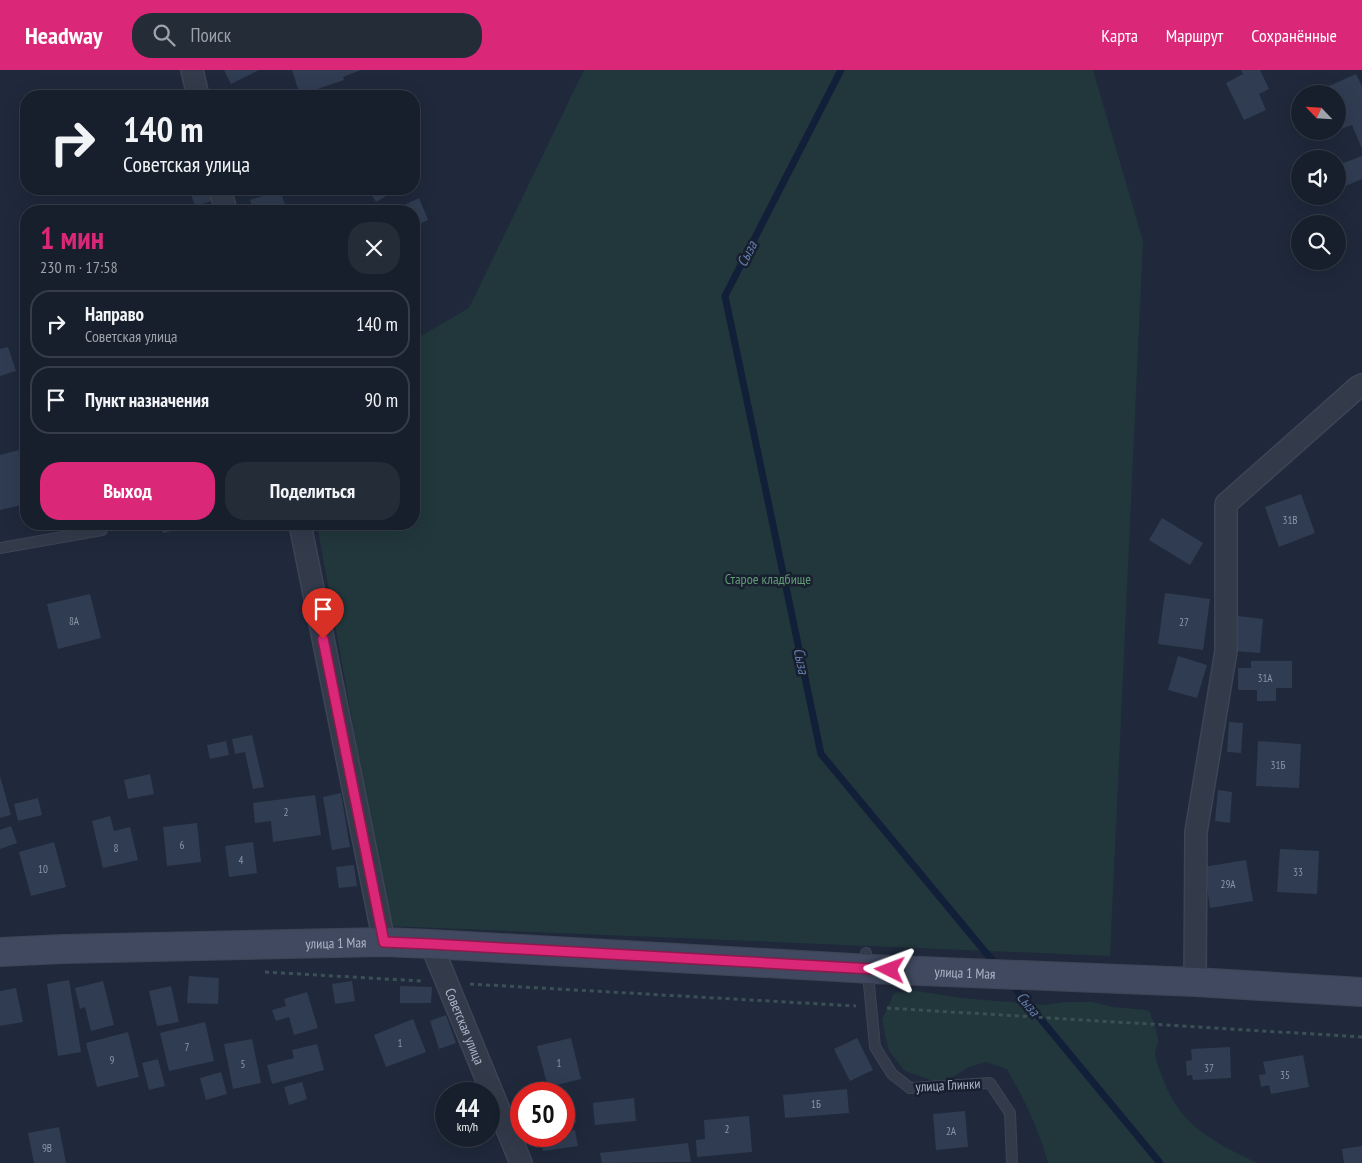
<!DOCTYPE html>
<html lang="ru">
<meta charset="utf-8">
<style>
:root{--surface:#171f2c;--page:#242c38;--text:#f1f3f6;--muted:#9ea2a9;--line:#363d48;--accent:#db2777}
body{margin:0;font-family:"PT Sans Narrow",sans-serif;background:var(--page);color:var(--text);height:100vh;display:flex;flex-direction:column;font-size:19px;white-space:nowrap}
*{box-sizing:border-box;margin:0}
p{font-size:16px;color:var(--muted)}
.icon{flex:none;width:28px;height:28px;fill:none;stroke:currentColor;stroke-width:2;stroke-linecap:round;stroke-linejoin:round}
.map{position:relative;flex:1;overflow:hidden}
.panel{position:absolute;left:20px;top:135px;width:400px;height:325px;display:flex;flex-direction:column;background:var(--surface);border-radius:20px;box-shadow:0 5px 20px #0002,0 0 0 1px var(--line)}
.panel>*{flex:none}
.guide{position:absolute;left:20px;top:20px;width:400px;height:105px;border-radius:20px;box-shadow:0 5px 20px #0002,0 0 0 1px var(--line);background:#171f2c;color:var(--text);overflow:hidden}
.needle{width:32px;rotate:295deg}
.controls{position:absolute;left:1291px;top:15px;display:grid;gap:10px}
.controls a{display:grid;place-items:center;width:55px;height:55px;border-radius:50%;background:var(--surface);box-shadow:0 5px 20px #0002,0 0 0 1px var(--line);font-size:25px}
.speed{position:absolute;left:435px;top:1012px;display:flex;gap:10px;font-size:25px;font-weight:700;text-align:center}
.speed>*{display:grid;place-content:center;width:65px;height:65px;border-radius:50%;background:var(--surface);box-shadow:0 5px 20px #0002,0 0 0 1px var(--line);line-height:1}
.speed small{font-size:12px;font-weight:400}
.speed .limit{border:8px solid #d22;background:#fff;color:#111}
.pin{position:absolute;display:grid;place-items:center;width:42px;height:42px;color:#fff;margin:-51px -21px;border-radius:50% 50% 50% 0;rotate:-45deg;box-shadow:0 0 5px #0007}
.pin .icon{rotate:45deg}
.me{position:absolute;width:55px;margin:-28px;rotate:273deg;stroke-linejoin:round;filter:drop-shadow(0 0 4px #0008)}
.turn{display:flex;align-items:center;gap:18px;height:105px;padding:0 20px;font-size:22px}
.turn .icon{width:65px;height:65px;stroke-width:2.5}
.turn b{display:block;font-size:35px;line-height:42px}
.round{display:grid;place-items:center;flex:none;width:52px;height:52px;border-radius:20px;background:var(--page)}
.overview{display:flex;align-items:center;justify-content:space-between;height:85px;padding:0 20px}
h1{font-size:30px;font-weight:800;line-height:38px;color:var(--accent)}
.action{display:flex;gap:10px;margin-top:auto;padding:10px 20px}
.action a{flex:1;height:58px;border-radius:20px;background:var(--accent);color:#fff;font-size:20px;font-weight:800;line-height:58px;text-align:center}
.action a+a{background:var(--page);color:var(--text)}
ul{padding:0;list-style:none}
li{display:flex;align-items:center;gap:15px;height:68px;margin:0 10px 8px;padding:0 10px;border:2px solid var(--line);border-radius:20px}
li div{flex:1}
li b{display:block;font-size:19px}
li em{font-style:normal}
header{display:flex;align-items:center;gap:30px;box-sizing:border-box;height:70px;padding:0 25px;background:var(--accent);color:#fff}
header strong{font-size:24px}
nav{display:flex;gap:28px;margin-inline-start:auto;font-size:18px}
.search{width:350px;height:45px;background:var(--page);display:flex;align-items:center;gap:12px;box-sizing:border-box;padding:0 18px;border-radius:20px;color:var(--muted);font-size:19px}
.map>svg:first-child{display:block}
.green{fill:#21373c}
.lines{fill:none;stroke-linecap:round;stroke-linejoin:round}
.stream{stroke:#121f39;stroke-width:7}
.building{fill:#303c52}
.service-casing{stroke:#3c4455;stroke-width:12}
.minor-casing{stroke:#3c4455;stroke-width:24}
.secondary-casing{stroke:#3c4455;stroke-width:30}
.path{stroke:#3a5055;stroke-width:3;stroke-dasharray:4 4;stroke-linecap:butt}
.service{stroke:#333b4b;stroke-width:10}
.minor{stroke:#333b4b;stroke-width:21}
.secondary{stroke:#40495f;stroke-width:28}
.route-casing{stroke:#8e194d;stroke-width:12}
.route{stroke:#db2777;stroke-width:9}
.labels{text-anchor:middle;stroke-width:5;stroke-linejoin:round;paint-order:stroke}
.number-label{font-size:11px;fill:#8c95a9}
.park-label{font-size:14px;fill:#629b74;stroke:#182030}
.street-label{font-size:14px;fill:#adb5c8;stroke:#182030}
.water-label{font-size:15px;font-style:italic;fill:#627bab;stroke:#182030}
</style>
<header>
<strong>Headway</strong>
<div class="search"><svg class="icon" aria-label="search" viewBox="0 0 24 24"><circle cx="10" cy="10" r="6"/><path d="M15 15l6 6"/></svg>Поиск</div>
<nav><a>Карта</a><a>Маршрут</a><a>Сохранённые</a></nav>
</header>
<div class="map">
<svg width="1362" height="1093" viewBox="0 0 1362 1093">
<rect width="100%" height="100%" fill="#1f293b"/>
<g class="green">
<path d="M584 0H1093L1143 171 1110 886 389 856 317 454H414V270L469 238Z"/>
<path d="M911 920 961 928 1044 935 1065 932H1092L1113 937 1146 940 1150 942C1152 950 1159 965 1158 972 1158 976 1155 979 1155 983 1156 991 1160 1001 1163 1009 1180 1056 1214 1072 1257 1093H1048C1039 1059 1024 1029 1007 999L985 992 967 998 942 1014 905 1001 889 981 882 950 894 923Z"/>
</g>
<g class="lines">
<g class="stream">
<path d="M841 0 725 226 821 684 997 896"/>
<path d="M1010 912 1160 1093"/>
</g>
</g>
<g class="building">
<path d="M224 0H259L231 14Z"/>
<path d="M292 0H361L343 7 344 10 300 25Z"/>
<path d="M1241 0H1260L1269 19 1259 24 1266 40 1244 50 1226 13 1243 4Z"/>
<path d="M1356 4 1362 16V79L1352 55 1338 60V24H1311Z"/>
<path d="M1318 61H1333V62L1320 66Z"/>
<path d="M1362 86V109L1338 119V95Z"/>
<path d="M189 119H208L212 131 195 136Z"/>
<path d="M368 119H384L388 125 376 132Z"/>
<path d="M280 120 287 141H254L250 130Z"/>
<path d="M419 128 428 150 415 156 414 141H409L406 134Z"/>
<path d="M8 277 16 301 0 306V279Z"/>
<path d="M26 315V328L22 316Z"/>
<path d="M26 378V434L0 440V385Z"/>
<path d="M1301 424 1315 463 1279 477 1265 437Z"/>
<path d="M1162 448 1203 473 1190 495 1149 470Z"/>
<path d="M161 454H189L190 457 163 463Z"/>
<path d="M1165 523 1210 529 1203 580 1158 574Z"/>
<path d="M90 524 101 568 58 579 47 534Z"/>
<path d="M1238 546 1263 549 1260 583 1234 581Z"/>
<path d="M1178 586 1207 595 1197 628 1168 620Z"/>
<path d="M1251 591H1292V618H1276V631H1257V620H1238V598H1251Z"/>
<path d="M1229 652 1243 653 1241 683 1227 682Z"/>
<path d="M252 665 264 717 253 719 245 682 235 684 232 669Z"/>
<path d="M226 671 229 685 210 689 207 675Z"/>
<path d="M1258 671 1301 674 1299 718 1256 716Z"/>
<path d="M150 704 154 724 128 729 124 710Z"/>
<path d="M0 706 11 745 0 748Z"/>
<path d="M1218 720 1232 722 1230 753 1215 751Z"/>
<path d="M341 723 350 777 332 780 323 727Z"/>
<path d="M315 725 321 765 273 772 271 751 255 753 253 733Z"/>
<path d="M38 728 42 745 18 751 14 734Z"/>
<path d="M110 746 114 761 130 757 138 790 103 798 92 751Z"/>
<path d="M197 753 201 792 167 796 163 757Z"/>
<path d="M11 756 17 773 0 779V760Z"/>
<path d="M54 772 66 817 31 826 19 782Z"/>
<path d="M253 772 257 803 229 807 225 776Z"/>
<path d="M1280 779 1319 781 1317 824 1277 822Z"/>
<path d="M1246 790 1253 831 1210 838 1204 797Z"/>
<path d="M354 795 357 816 339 818 336 797Z"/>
<path d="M189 906 219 908 218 934 187 933Z"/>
<path d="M69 910 81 982 58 986 47 914Z"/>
<path d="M103 911 114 955 91 961 85 937 80 939 75 918Z"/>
<path d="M352 911 355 931 335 934 332 914Z"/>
<path d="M171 916 179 952 157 956 149 921Z"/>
<path d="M400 916 432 917 431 933H400Z"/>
<path d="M16 918 23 952 0 956V921Z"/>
<path d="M307 922 318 958 294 965 289 947 276 951 272 940 286 936 284 929Z"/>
<path d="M446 945 456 973 439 979 430 951Z"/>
<path d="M413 949 426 982 386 997 374 965Z"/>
<path d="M205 952 214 991 169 1001 160 963Z"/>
<path d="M128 962 139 1007 97 1017 86 973Z"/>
<path d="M571 968 581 1009 548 1017 537 976Z"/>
<path d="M857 968 873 1000 850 1011 834 979Z"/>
<path d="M252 969 261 1013 233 1019 224 974Z"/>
<path d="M317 974 324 1000 272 1014 267 995 294 988 292 980Z"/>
<path d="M1230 977 1231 1008 1193 1010 1192 1005 1187 1006 1186 991 1192 990 1191 979Z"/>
<path d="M1303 985 1309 1017 1271 1024 1269 1015 1261 1017 1259 1005 1266 1004 1263 992Z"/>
<path d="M158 989 165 1016 149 1020 142 993Z"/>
<path d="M221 1002 227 1024 206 1030 200 1008Z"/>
<path d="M302 1012 307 1029 289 1035 284 1017Z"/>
<path d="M847 1019 849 1043 785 1048 783 1025Z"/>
<path d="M634 1028 636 1051 595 1055 593 1033Z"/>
<path d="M574 1038 576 1053 564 1055V1039Z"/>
<path d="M965 1041 968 1077 936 1080 933 1044Z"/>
<path d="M749 1046 752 1082 697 1087 696 1070 705 1069 704 1050Z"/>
<path d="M59 1057 66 1093H34L28 1063Z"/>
<path d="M575 1060 578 1076 543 1081 541 1066H564V1061Z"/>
<path d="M688 1073 691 1092 602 1093 600 1083Z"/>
<path d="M1362 1076V1093H1344L1342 1079Z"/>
</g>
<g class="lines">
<defs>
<g id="service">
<path d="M0 478 102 460"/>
<path d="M866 883 875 977 892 1004 910 1018 990 1013 1010 1043 1012 1093"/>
</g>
<g id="minor">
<path d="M192 0 198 26"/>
<path d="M220 119 226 141"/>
<path d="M300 454 384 872"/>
<path id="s1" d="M431 874 521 1093"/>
<path d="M1195 912 1196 762 1226 581V434L1358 317 1362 315"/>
</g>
<g id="secondary">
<path id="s2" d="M0 882 63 879 384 872 431 874 871 899 1195 912 1362 922"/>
</g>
</defs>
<use href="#service" class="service-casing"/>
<use href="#minor" class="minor-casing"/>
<use href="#secondary" class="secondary-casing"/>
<g class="path">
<path d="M265 902 421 911"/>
<path d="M470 914 856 936"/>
<path d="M887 938 1362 967"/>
</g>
<use href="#service" class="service"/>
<use href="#minor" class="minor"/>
<use href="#secondary" class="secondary"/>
</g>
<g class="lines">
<defs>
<path id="route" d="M323 569 384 872 431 874 890 900"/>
</defs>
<use href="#route" class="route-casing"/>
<use href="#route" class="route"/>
</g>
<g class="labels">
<g class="number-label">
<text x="1290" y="454">31В</text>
<text x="74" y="555">8А</text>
<text x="1184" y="556">27</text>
<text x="1265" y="612">31А</text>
<text x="1278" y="699">31Б</text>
<text x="286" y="746">2</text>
<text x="182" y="779">6</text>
<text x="116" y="782">8</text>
<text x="241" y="794">4</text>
<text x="43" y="803">10</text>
<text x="1298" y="806">33</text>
<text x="1228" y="818">29А</text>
<text x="400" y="977">1</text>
<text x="187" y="981">7</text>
<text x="112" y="994">9</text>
<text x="559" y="997">1</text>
<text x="243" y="998">5</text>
<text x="1209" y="1002">37</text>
<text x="1285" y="1009">35</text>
<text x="816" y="1038">1Б</text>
<text x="727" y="1063">2</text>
<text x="951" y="1065">2А</text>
<text x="47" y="1082">9В</text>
</g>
<g class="park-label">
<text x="768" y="514">Старое кладбище</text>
</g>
<g class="street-label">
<text dy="5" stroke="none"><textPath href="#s2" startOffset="336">улица 1 Мая</textPath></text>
<text dy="5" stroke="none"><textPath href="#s2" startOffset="966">улица 1 Мая</textPath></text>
<text dy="5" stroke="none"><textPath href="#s1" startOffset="89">Советская улица</textPath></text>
<text transform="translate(948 1015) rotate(-3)" y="5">улица Глинки</text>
</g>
<g class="water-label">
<text transform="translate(747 184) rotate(-63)" y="5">Сыза</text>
<text transform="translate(801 591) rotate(78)" y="5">Сыза</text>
<text transform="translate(1028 934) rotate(50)" y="5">Сыза</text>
</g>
</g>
</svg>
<div class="controls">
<a><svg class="needle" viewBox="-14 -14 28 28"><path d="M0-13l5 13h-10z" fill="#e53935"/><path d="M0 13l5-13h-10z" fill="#9ea2a9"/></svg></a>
<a><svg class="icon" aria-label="sound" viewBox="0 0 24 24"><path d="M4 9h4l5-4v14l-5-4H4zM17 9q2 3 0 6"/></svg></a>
<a><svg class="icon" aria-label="search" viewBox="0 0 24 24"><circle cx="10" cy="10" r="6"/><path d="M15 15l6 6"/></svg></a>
</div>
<div class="speed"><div>44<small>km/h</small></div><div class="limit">50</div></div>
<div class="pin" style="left:323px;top:569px;background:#d93025"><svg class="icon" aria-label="arrive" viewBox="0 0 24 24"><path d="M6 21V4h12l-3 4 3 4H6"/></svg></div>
<svg class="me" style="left:890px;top:900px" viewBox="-20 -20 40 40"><path d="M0-17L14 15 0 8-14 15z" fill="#db2777" stroke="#fff" stroke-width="4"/></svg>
<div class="guide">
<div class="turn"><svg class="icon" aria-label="right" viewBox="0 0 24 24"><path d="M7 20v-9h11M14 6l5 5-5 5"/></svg><div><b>140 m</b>Советская улица</div></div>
</div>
<section class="panel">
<div class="overview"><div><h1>1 мин</h1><p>230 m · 17:58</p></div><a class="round"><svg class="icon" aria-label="close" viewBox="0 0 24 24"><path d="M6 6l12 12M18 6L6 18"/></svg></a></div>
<ul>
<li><svg class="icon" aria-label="right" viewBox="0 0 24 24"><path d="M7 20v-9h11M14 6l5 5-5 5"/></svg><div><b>Направо</b><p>Советская улица</p></div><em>140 m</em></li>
<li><svg class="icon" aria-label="arrive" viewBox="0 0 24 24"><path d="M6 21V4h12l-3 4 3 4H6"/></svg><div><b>Пункт назначения</b></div><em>90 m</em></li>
</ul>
<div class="action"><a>Выход</a><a>Поделиться</a></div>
</section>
</div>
